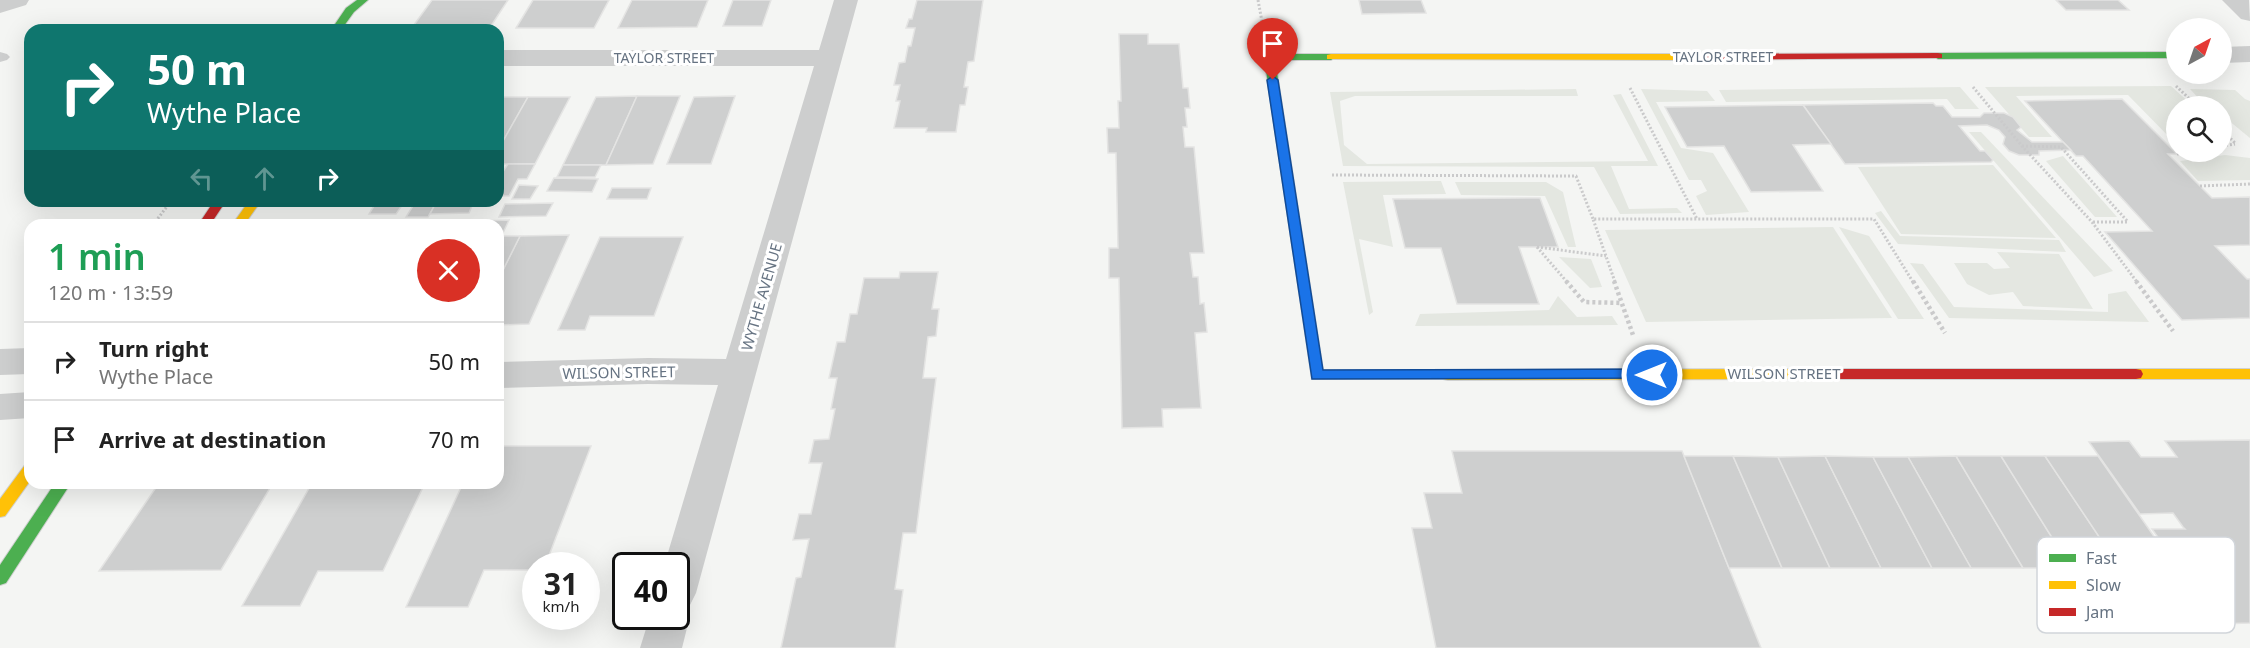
<!DOCTYPE html>
<meta charset="utf-8">
<style>
:root{--surface:#fff;--page:#f6f6f6;--text:#222;--muted:#767676;--line:#e0e0e0}
body{margin:0;font-family:"Noto Sans",sans-serif;background:var(--page);color:var(--text);height:100vh;display:flex;flex-direction:column;font-size:22px;white-space:nowrap}
*{box-sizing:border-box;margin:0}
p{font-size:20px;color:var(--muted)}
.icon{flex:none;width:33px;height:33px;fill:none;stroke:currentColor;stroke-width:2;stroke-linecap:round;stroke-linejoin:round}
.map{position:relative;flex:1;overflow:hidden}
.drawer{position:absolute;left:24px;top:219px;width:480px;height:270px;display:flex;flex-direction:column;background:var(--surface);border-radius:18px;box-shadow:0 6px 24px #0002}
.drawer>*{flex:none}
.guide{position:absolute;left:24px;top:24px;width:480px;height:183px;border-radius:18px;box-shadow:0 6px 24px #0002;background:#0f766e;color:#fff;overflow:hidden}
.needle{width:39px;rotate:40deg}
.tools{position:absolute;left:2166px;top:18px;display:grid;gap:12px}
.tools a{display:grid;place-items:center;width:66px;height:66px;border-radius:50%;background:var(--surface);box-shadow:0 6px 24px #0002;font-size:30px}
.speed{position:absolute;left:522px;top:552px;display:flex;gap:12px;font-size:30px;font-weight:700;text-align:center}
.speed>*{display:grid;place-content:center;width:78px;height:78px;border-radius:50%;background:var(--surface);box-shadow:0 6px 24px #0002;line-height:1}
.speed small{font-size:15px;font-weight:400}
.speed .limit{border:3px solid #111;border-radius:9px;background:#fff;color:#111}
.pin{position:absolute;display:grid;place-items:center;width:51px;height:51px;color:#fff;margin:-62px -26px;border-radius:50% 50% 50% 0;rotate:-45deg;box-shadow:0 0 6px #0007}
.pin .icon{rotate:45deg}
.me{position:absolute;width:66px;margin:-33px;rotate:270deg;stroke-linejoin:round;filter:drop-shadow(0 0 4px #0008)}
.turn{display:flex;align-items:center;gap:21px;height:126px;padding:0 24px;font-size:27px}
.turn .icon{width:78px;height:78px;stroke-width:2.5}
.turn b{display:block;font-size:42px;line-height:51px}
.lanes{display:flex;align-items:center;height:57px;padding:0 24px;background:#0003;justify-content:center;gap:30px;direction:ltr}
.lanes .off{opacity:.35}
.round{display:grid;place-items:center;flex:none;width:63px;height:63px;border-radius:32px;background:var(--page)}
.overview{display:flex;align-items:center;justify-content:space-between;height:102px;padding:0 24px}
h1{font-size:36px;font-weight:600;line-height:45px;color:#1e9e55}
ul{padding:0;list-style:none}
li{display:flex;align-items:center;gap:18px;height:78px;padding:0 24px;border-top:2px solid var(--line)}
li div{flex:1}
li b{display:block;font-size:22px}
li em{font-style:normal}
.map>svg:first-child{display:block}
.green{fill:#e4e7e1}
.building{fill:#cecfcf;stroke:#e4e4e3;stroke-width:1.5}
.lines{fill:none;stroke-linecap:round;stroke-linejoin:round}
.fast-casing{stroke:#d0d1d1;stroke-width:2}
.slow-casing{stroke:#d0d1d1;stroke-width:2}
.jam-casing{stroke:#d0d1d1;stroke-width:2}
.path-far1{stroke:#cacacb;stroke-width:3;stroke-dasharray:2 2;stroke-linecap:butt}
.path{stroke:#cacacb;stroke-width:4.5;stroke-dasharray:3 3;stroke-linecap:butt}
.lane{fill:#cdcece;fill-rule:evenodd}
.street{fill:#cdcece;fill-rule:evenodd}
.fast{fill:#4caf50;fill-rule:evenodd}
.slow{fill:#ffc107;fill-rule:evenodd}
.jam{fill:#c62828;fill-rule:evenodd}
.route{fill:#1a73e8;stroke:#114b97;stroke-width:1.5}
.labels{text-anchor:middle;stroke-width:6;stroke-linejoin:round;paint-order:stroke}
.far-street-label{font-size:14px;fill:#667382;stroke:#fff}
.street-label{font-size:15px;fill:#667382;stroke:#fff}
.key{fill:#fff;stroke:#d1d5da;stroke-width:1.5}
.key-label{font-size:16px;fill:#667382}
</style>
<div class="map">
<svg width="2250" height="648" viewBox="0 0 2250 648">
<rect width="100%" height="100%" fill="#f4f5f3"/>
<g class="green">
<path d="M2171 86 2193 106H2176V144L2128 95 2016 96 2052 137H2029L1985 87Z"/>
<path d="M1960 87 1979 109H1955L1947 99 1726 102 1719 90Z"/>
<path d="M1576 89 1578 96H1355L1340 101 1344 145 1367 164 1648 161 1613 95 1621 94 1658 166H1611L1629 209 1677 208 1682 213 1620 214 1594 167 1343 166 1330 92Z"/>
<path d="M1641 89 1707 91 1715 101 1656 102 1681 148 1713 153 1749 212 1706 215 1696 196 1707 191 1701 180H1689Z"/>
<path d="M2190 89 2235 90 2245 99 2250 101V138L2222 115V106H2206Z"/>
<path d="M1969 132H1981L2113 271 2094 277Z"/>
<path d="M2225 155 2250 158V180L2198 181 2180 161Z"/>
<path d="M2063 156 2117 217H2095L2046 161Z"/>
<path d="M1993 165 2056 238 1901 234 1858 167Z"/>
<path d="M1441 181 1446 194 1383 195 1393 247 1359 239 1373 312 1369 315 1343 182Z"/>
<path d="M1455 182H1546L1563 192 1576 247H1568L1545 196 1461 195Z"/>
<path d="M1881 211 1900 236 2059 240 2066 252 1898 244 1875 213Z"/>
<path d="M1833 227 1892 318 1646 322 1605 230Z"/>
<path d="M1839 227 1869 236 1924 319H1898Z"/>
<path d="M1997 252 2059 254 2093 309 2023 306 2013 292 1989 295 1967 284 1954 263H1987L1994 269 2010 268Z"/>
<path d="M1559 257 1591 259 1602 287 1590 288Z"/>
<path d="M1910 263 1923 264 1954 307 2108 312V294L2126 291 2149 322 1949 318Z"/>
<path d="M1558 296 1577 317 1612 316 1618 325 1415 326 1420 314 1549 310Z"/>
</g>
<g class="building">
<path d="M432 0H508L489 29H411Z"/>
<path d="M533 0H609L594 28H516Z"/>
<path d="M632 0H708L697 27 618 28Z"/>
<path d="M733 0H771L762 26H723Z"/>
<path d="M917 0H983L974 61 968 62 964 87H968L965 105H960L956 132H926L927 128H894L900 101H896L900 85H894L899 63 905 62 908 46H911L915 28H906L909 19H912Z"/>
<path d="M1359 0H1421L1426 13 1362 14Z"/>
<path d="M2056 0H2118L2129 10H2066Z"/>
<path d="M1119 34H1148V44H1179L1183 88H1188L1190 108H1185L1187 127H1183L1185 147H1194L1204 253H1190L1193 277H1198L1200 304 1204 303 1207 332 1195 333 1201 408 1162 409 1163 427 1122 428 1119 278H1109V248H1118L1116 153H1108L1107 128H1119L1118 101H1121Z"/>
<path d="M637 96 606 165H563L596 97Z"/>
<path d="M637 96H680L653 164 606 165Z"/>
<path d="M735 96 711 164H667L694 97Z"/>
<path d="M498 97H528L498 150Z"/>
<path d="M528 97H570L535 164H498V150Z"/>
<path d="M2122 99 2177 154H2168L2212 198 2250 197V245L2215 246 2247 279H2250V318L2182 320 2105 232 2152 231 2083 156H2076L2025 101Z"/>
<path d="M1933 103 1936 106H1943L1952 117H1980L1984 113H2004L2013 117 2021 127 2017 130 2032 142H2063L2071 150 2039 151V155H2019L2009 151 2003 144 2005 137 1999 130 1987 125 1959 126 1980 151H1985L1993 160 1991 162 1845 164 1803 105Z"/>
<path d="M1803 105 1831 144 1793 145 1823 191 1751 192 1724 146 1687 147 1665 107Z"/>
<path d="M508 164H535L527 179H518L509 196H498V179Z"/>
<path d="M563 165H601L595 177H557Z"/>
<path d="M554 178 598 179 592 192 547 191Z"/>
<path d="M519 185 538 186 530 199H512Z"/>
<path d="M612 188H651L647 199H607Z"/>
<path d="M1540 198 1558 247H1519L1539 304H1457L1441 248H1405L1393 199Z"/>
<path d="M377 201H405L396 214H369Z"/>
<path d="M416 201H437L428 217H406Z"/>
<path d="M437 201H474L469 213 430 214Z"/>
<path d="M553 203 546 216 499 217 505 204Z"/>
<path d="M509 220 502 235H498V225H478L480 221Z"/>
<path d="M569 235 529 324 498 325V280L520 236Z"/>
<path d="M498 236H520L498 280Z"/>
<path d="M600 237H683L654 316H590L585 330H558Z"/>
<path d="M900 272H938L932 309H939L936 336 928 337 923 378H936L916 533H903L895 589 903 590 895 648H781L796 578 801 577 809 539 793 540 799 514H811L822 463H809L814 440 829 439 835 409H831L837 378H829L837 342H845L850 314H857L864 278H899Z"/>
<path d="M2250 440V623L2219 624 2152 529H2185L2183 527 2173 513 2140 514 2089 442 2129 441 2141 457H2177L2165 441Z"/>
<path d="M498 446H591L545 566H536V570H484L468 607H406L463 483H498Z"/>
<path d="M1452 451H1682L1761 648H1436L1412 528H1432L1424 493H1462Z"/>
<path d="M1684 456H1733L1782 568H1729Z"/>
<path d="M1733 456 1778 457 1830 568H1782Z"/>
<path d="M1825 456 1881 568H1830L1778 457Z"/>
<path d="M1825 456 1873 457 1932 568H1881Z"/>
<path d="M1956 456 2023 568H1971L1908 457Z"/>
<path d="M1956 456H2001L2071 568H2023Z"/>
<path d="M2001 456H2045L2120 568H2071Z"/>
<path d="M2045 456H2098L2176 568H2120Z"/>
<path d="M1873 457H1908L1971 568H1932Z"/>
<path d="M159 483H273L221 570 99 571Z"/>
<path d="M312 483H425L383 571H318L300 606H242Z"/>
</g>
<g class="lines">
<defs>
<g id="fast">
<path d="M357 0H368L354 12 341 30H331L346 8Z"/>
<path d="M2176 52V58L1938 59 1933 56 1938 53Z"/>
<path d="M1269 54H1331L1336 57 1331 60H1275L1323 370H1448L1453 371 1455 375 1453 379H1312L1264 57Z"/>
<path d="M55 483H71L6 583 0 585V565Z"/>
</g>
<g id="slow">
<path d="M1331 54H1684L1689 57 1684 60 1327 59V55Z"/>
<path d="M249 201H261L244 225H232Z"/>
<path d="M1811 369 1816 370 1818 374 1816 378 1811 379 1448 380 1443 379 1441 375 1443 371 1448 370Z"/>
<path d="M2136 369H2250V379H2136L2131 378 2129 374 2131 370Z"/>
<path d="M30 463V481L5 516 0 517V499L25 465Z"/>
</g>
<g id="jam">
<path d="M1938 53 1942 54V58L1684 60 1679 57 1684 54Z"/>
<path d="M214 201H226L210 225H198Z"/>
<path d="M1811 369H2136L2141 370 2143 374 2141 378 2136 379H1811L1806 378 1804 374 1806 370Z"/>
</g>
</defs>
<use href="#fast" class="fast-casing"/>
<use href="#slow" class="slow-casing"/>
<use href="#jam" class="jam-casing"/>
<g class="path-far1">
<path d="M1258 0 1263 27"/>
<path d="M2176 86 2197 106"/>
<path d="M1973 87 2022 146 2092 222 2137 282"/>
<path d="M1630 88 1697 219"/>
<path d="M2222 130 2236 144"/>
<path d="M2022 146 2061 147 2128 222"/>
<path d="M2222 146 2235 144"/>
<path d="M2177 154 2193 152"/>
<path d="M1332 175 1576 176 1593 219"/>
<path d="M2200 186 2250 184"/>
<path d="M2093 222H2127"/>
<path d="M153 225 171 201"/>
<path d="M1537 247 1567 282"/>
<path d="M1537 247 1606 256"/>
<path d="M1615 282 1593 219H1874L1913 282"/>
</g>
<g class="path">
<path d="M1566 281 1584 302 1622 303"/>
<path d="M1614 281 1633 335"/>
<path d="M1913 281 1945 333"/>
<path d="M2136 281 2173 331"/>
</g>
<path class="lane" d="M0 52 7 54 10 57 7 60 0 62Z"/>
<g class="street">
<path d="M0 0H29L26 5 0 13Z"/>
<path d="M834 0H858L696 593 690 605 686 607 690 616 682 648H640L650 616H676V566H664L718 385 648 384 498 388V362L648 358 726 359 814 66H498V50H819Z"/>
<path d="M2222 0H2249L2250 21 2241 19Z"/>
<path d="M2250 46V62L2222 63V47Z"/>
<path d="M30 348V374L0 375V349Z"/>
<path d="M30 392V418L0 420V394Z"/>
</g>
<use href="#fast" class="fast"/>
<use href="#slow" class="slow"/>
<use href="#jam" class="jam"/>
</g>
<path class="route" d="M1273 76 1278 80 1323 370 1652 369 1657 371 1659 375 1657 378 1312 379 1267 80Z"/>
<g class="labels">
<g class="far-street-label">
<text x="1723" y="62">TAYLOR STREET</text>
<text x="664" y="63">TAYLOR STREET</text>
</g>
<g class="street-label">
<text transform="translate(762 297) rotate(-74)" y="5">WYTHE AVENUE</text>
<text transform="translate(619 373) rotate(-1)" y="5">WILSON STREET</text>
<text x="1784" y="379">WILSON STREET</text>
</g>
</g>
<rect x="2037" y="537" width="198" height="96" rx="9" class="key"/>
<rect x="2049" y="554" width="27" height="8" fill="#4caf50"/>
<rect x="2049" y="581" width="27" height="8" fill="#ffc107"/>
<rect x="2049" y="608" width="27" height="8" fill="#c62828"/>
<g class="key-label">
<text x="2086" y="564">Fast</text>
<text x="2086" y="591">Slow</text>
<text x="2086" y="618">Jam</text>
</g>
</svg>
<div class="tools">
<a><svg class="needle" viewBox="-14 -14 28 28"><path d="M0-13l5 13h-10z" fill="#e53935"/><path d="M0 13l5-13h-10z" fill="#767676"/></svg></a>
<a><svg class="icon" aria-label="search" viewBox="0 0 24 24"><circle cx="10" cy="10" r="6"/><path d="M15 15l6 6"/></svg></a>
</div>
<div class="speed"><div>31<small>km/h</small></div><div class="limit">40</div></div>
<div class="pin" style="left:1273px;top:80px;background:#d93025"><svg class="icon" aria-label="arrive" viewBox="0 0 24 24"><path d="M6 21V4h12l-3 4 3 4H6"/></svg></div>
<svg class="me" style="left:1652px;top:375px" viewBox="-20 -20 40 40"><circle r="17" fill="#1a73e8" stroke="#fff" stroke-width="3"/><path d="M0-11L8 9 0 5-8 9z" fill="#fff"/></svg>
<div class="guide">
<div class="turn"><svg class="icon" aria-label="right" viewBox="0 0 24 24"><path d="M7 20v-9h11M14 6l5 5-5 5"/></svg><div><b>50 m</b>Wythe Place</div></div>
<div class="lanes"><svg class="icon off" aria-label="left" viewBox="0 0 24 24"><path d="M17 20v-9H6M10 6l-5 5 5 5"/></svg><svg class="icon off" aria-label="ahead" viewBox="0 0 24 24"><path d="M12 20V5M6 11l6-6 6 6"/></svg><svg class="icon" aria-label="right" viewBox="0 0 24 24"><path d="M7 20v-9h11M14 6l5 5-5 5"/></svg></div>
</div>
<section class="drawer">
<div class="overview"><div><h1>1 min</h1><p>120 m · 13:59</p></div><a class="round" style="background:#d93025;color:#fff"><svg class="icon" aria-label="close" viewBox="0 0 24 24"><path d="M6 6l12 12M18 6L6 18"/></svg></a></div>
<ul>
<li><svg class="icon" aria-label="right" viewBox="0 0 24 24"><path d="M7 20v-9h11M14 6l5 5-5 5"/></svg><div><b>Turn right</b><p>Wythe Place</p></div><em>50 m</em></li>
<li><svg class="icon" aria-label="arrive" viewBox="0 0 24 24"><path d="M6 21V4h12l-3 4 3 4H6"/></svg><div><b>Arrive at destination</b></div><em>70 m</em></li>
</ul>
</section>
</div>
